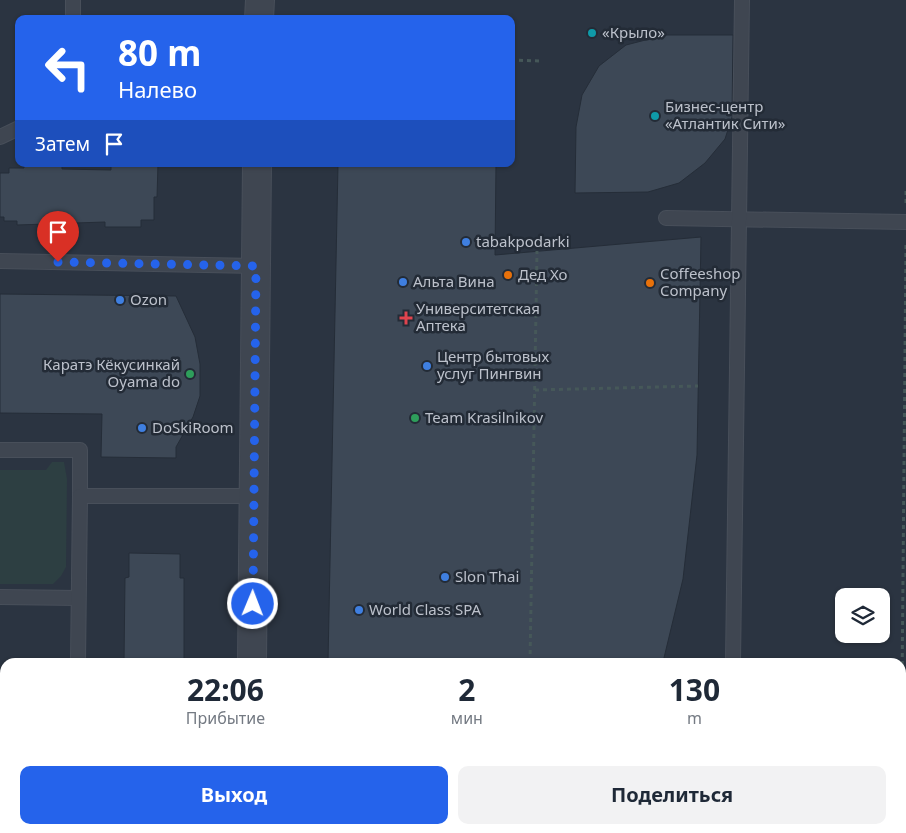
<!DOCTYPE html>
<html lang="ru">
<meta charset="utf-8">
<style>
:root{--surface:#fff;--page:#f2f2f3;--text:#1f2937;--muted:#747a83;--accent:#2563eb}
body{margin:0;font-family:"Noto Sans",sans-serif;background:var(--page);color:var(--text);height:100vh;display:flex;flex-direction:column;font-size:19px;white-space:nowrap}
*{box-sizing:border-box;margin:0}
p{font-size:16px;color:var(--muted)}
.icon{flex:none;width:28px;height:28px;fill:none;stroke:currentColor;stroke-width:2;stroke-linecap:round;stroke-linejoin:round}
.map{position:relative;flex:1;overflow:hidden}
.panel{position:absolute;left:0px;top:658px;width:906px;height:176px;display:flex;flex-direction:column;background:var(--surface);border-radius:15px 15px 0 0;box-shadow:0 1px 4px #0004}
.panel>*{flex:none}
.guide{position:absolute;left:15px;top:15px;width:500px;height:152px;border-radius:10px;box-shadow:0 1px 4px #0004;background:#2563eb;color:#fff;overflow:hidden}
.tools{position:absolute;left:835px;top:588px;display:grid;gap:10px}
.tools a{display:grid;place-items:center;width:55px;height:55px;border-radius:10px;background:var(--surface);box-shadow:0 1px 4px #0004;font-size:25px}
.pin{position:absolute;display:grid;place-items:center;width:42px;height:42px;color:#fff;margin:-51px -21px;border-radius:50% 50% 50% 0;rotate:-45deg;box-shadow:0 0 5px #0007}
.pin .icon{rotate:45deg}
.me{position:absolute;width:55px;margin:-28px;rotate:1deg;stroke-linejoin:round;filter:drop-shadow(0 0 4px #0008)}
.turn{display:flex;align-items:center;gap:18px;height:105px;padding:0 20px;font-size:22px}
.turn .icon{width:65px;height:65px;stroke-width:2.5}
.turn b{display:block;font-size:35px;line-height:42px}
.then{display:flex;align-items:center;height:48px;padding:0 20px;background:#0003;gap:10px;font-size:19px}
.eta{display:flex;justify-content:space-evenly;align-items:center;height:85px;text-align:center}
.eta b{font-size:30px;font-weight:700;line-height:35px}
.action{display:flex;gap:10px;margin-top:auto;padding:10px 20px}
.action a{flex:1;height:58px;border-radius:10px;background:var(--accent);color:#fff;font-size:20px;font-weight:700;line-height:58px;text-align:center}
.action a+a{background:var(--page);color:var(--text)}
.map>svg:first-child{display:block}
.green{fill:#2d3f42}
.building{fill:#3d4856;stroke:#252d38}
.lines{fill:none;stroke-linecap:round;stroke-linejoin:round}
.service-casing{stroke:#484f5a;stroke-width:16}
.minor-casing{stroke:#484f5a;stroke-width:30}
.path{stroke:#465859;stroke-width:3;stroke-dasharray:4 4;stroke-linecap:butt}
.service{stroke:#3f4651;stroke-width:14}
.minor{stroke:#3f4651;stroke-width:28}
.route{stroke:#2563eb;stroke-width:9;stroke-dasharray:0 16.2}
.culture-dot{fill:#0f9aa8;stroke:#232b36;stroke-width:2}
.shop-dot{fill:#3f7fe0;stroke:#232b36;stroke-width:2}
.food-dot{fill:#e8710a;stroke:#232b36;stroke-width:2}
.health-dot{fill:#e0444e;stroke:#232b36;stroke-width:2}
.leisure-dot{fill:#2e9e5b;stroke:#232b36;stroke-width:2}
.labels{text-anchor:middle;stroke-width:5;stroke-linejoin:round;paint-order:stroke}
.poi-label{font-size:15px;fill:#bcc1cb;stroke:#232b36;text-anchor:start}
</style>
<div class="map">
<svg width="906" height="833" viewBox="0 0 906 833">
<rect width="100%" height="100%" fill="#2b3441"/>
<path class="green" d="M52 462H64L67 479 66 567 61 576 53 584H0V470H46Z"/>
<g class="building">
<path d="M665 35H733L732 117 725 139 705 163 679 183 648 192 575 193 576 127 582 95 599 66 626 45Z"/>
<path d="M136 164H158L157 197H154V220H141V227H105V222L17 225V221H4V217H0V173H9V168H24V165H62V169L111 170V166H136Z"/>
<path d="M338 164H496L495 255 701 237 697 455 683 579 663 662H328Z"/>
<path d="M0 294 176 296 195 337 200 364V396L193 417 176 447V458L101 457 102 414 0 413Z"/>
<path d="M129 553 180 554V578H184V662H124L125 578 129 577Z"/>
</g>
<g class="lines">
<defs>
<g id="service">
<path d="M73 19V0"/>
<path d="M0 137 19 128"/>
<path d="M666 218 906 222"/>
<path d="M0 261 256 266"/>
<path d="M0 450H80V496"/>
<path d="M0 597 78 598"/>
<path d="M78 662 80 496H254"/>
<path d="M733 662 742 0"/>
<path d="M76 833V829"/>
<path d="M731 833V829"/>
</g>
<g id="minor">
<path d="M259 19 260 0"/>
<path d="M252 662 257 164"/>
<path d="M250 833V829"/>
</g>
</defs>
<use href="#service" class="service-casing"/>
<use href="#minor" class="minor-casing"/>
<g class="path">
<path d="M511 60 540 61"/>
<path d="M906 203V191"/>
<path d="M535 390 698 386"/>
<path d="M530 662 537 251"/>
<path d="M901 801 906 241"/>
<path d="M527 833V829"/>
<path d="M901 833V829"/>
</g>
<use href="#service" class="service"/>
<use href="#minor" class="minor"/>
</g>
<g class="lines">
<path class="route" d="M58 262 256 266 253 604"/>
</g>
<g class="culture-dot">
<circle cx="592" cy="33" r="5"/>
<circle cx="655" cy="116" r="5"/>
</g>
<g class="shop-dot">
<circle cx="466" cy="242" r="5"/>
<circle cx="403" cy="282" r="5"/>
<circle cx="120" cy="300" r="5"/>
<circle cx="427" cy="366" r="5"/>
<circle cx="142" cy="428" r="5"/>
<circle cx="445" cy="577" r="5"/>
<circle cx="359" cy="610" r="5"/>
</g>
<g class="food-dot">
<circle cx="508" cy="275" r="5"/>
<circle cx="650" cy="283" r="5"/>
</g>
<path class="health-dot" d="M403.5 310.5h5v5h5v5h-5v5h-5v-5h-5v-5h5z"/>
<g class="leisure-dot">
<circle cx="190" cy="374" r="5"/>
<circle cx="415" cy="418" r="5"/>
</g>
<g class="labels">
<g class="poi-label">
<text x="602" y="38">«Крыло»</text>
<text x="665" y="112">Бизнес-центр<tspan x="665" dy="17">«Атлантик Сити»</tspan></text>
<text x="476" y="247">tabakpodarki</text>
<text x="660" y="279">Coffeeshop<tspan x="660" dy="17">Company</tspan></text>
<text x="518" y="280">Дед Хо</text>
<text x="413" y="287">Альта Вина</text>
<text x="130" y="305">Ozon</text>
<text x="416" y="314">Университетская<tspan x="416" dy="17">Аптека</tspan></text>
<text x="437" y="362">Центр бытовых<tspan x="437" dy="17">услуг Пингвин</tspan></text>
<text x="180" y="370" text-anchor="end">Каратэ Кёкусинкай<tspan x="180" dy="17">Oyama do</tspan></text>
<text x="425" y="423">Team Krasilnikov</text>
<text x="152" y="433">DoSkiRoom</text>
<text x="455" y="582">Slon Thai</text>
<text x="369" y="615">World Class SPA</text>
</g>
</g>
</svg>
<div class="tools">
<a><svg class="icon" aria-label="layers" viewBox="0 0 24 24"><path d="M12 4l9 5-9 5-9-5zM3 14l9 5 9-5"/></svg></a>
</div>
<div class="pin" style="left:58px;top:262px;background:#d93025"><svg class="icon" aria-label="arrive" viewBox="0 0 24 24"><path d="M6 21V4h12l-3 4 3 4H6"/></svg></div>
<svg class="me" style="left:253px;top:604px" viewBox="-20 -20 40 40"><circle r="17" fill="#2563eb" stroke="#fff" stroke-width="3"/><path d="M0-11L8 9 0 5-8 9z" fill="#fff"/></svg>
<div class="guide">
<div class="turn"><svg class="icon" aria-label="left" viewBox="0 0 24 24"><path d="M17 20v-9H6M10 6l-5 5 5 5"/></svg><div><b>80 m</b>Налево</div></div>
<div class="then">Затем<svg class="icon" aria-label="arrive" viewBox="0 0 24 24"><path d="M6 21V4h12l-3 4 3 4H6"/></svg></div>
</div>
<section class="panel">
<div class="eta">
<div><b>22:06</b><p>Прибытие</p></div>
<div><b>2</b><p>мин</p></div>
<div><b>130</b><p>m</p></div>
</div>
<div class="action"><a>Выход</a><a>Поделиться</a></div>
</section>
</div>
